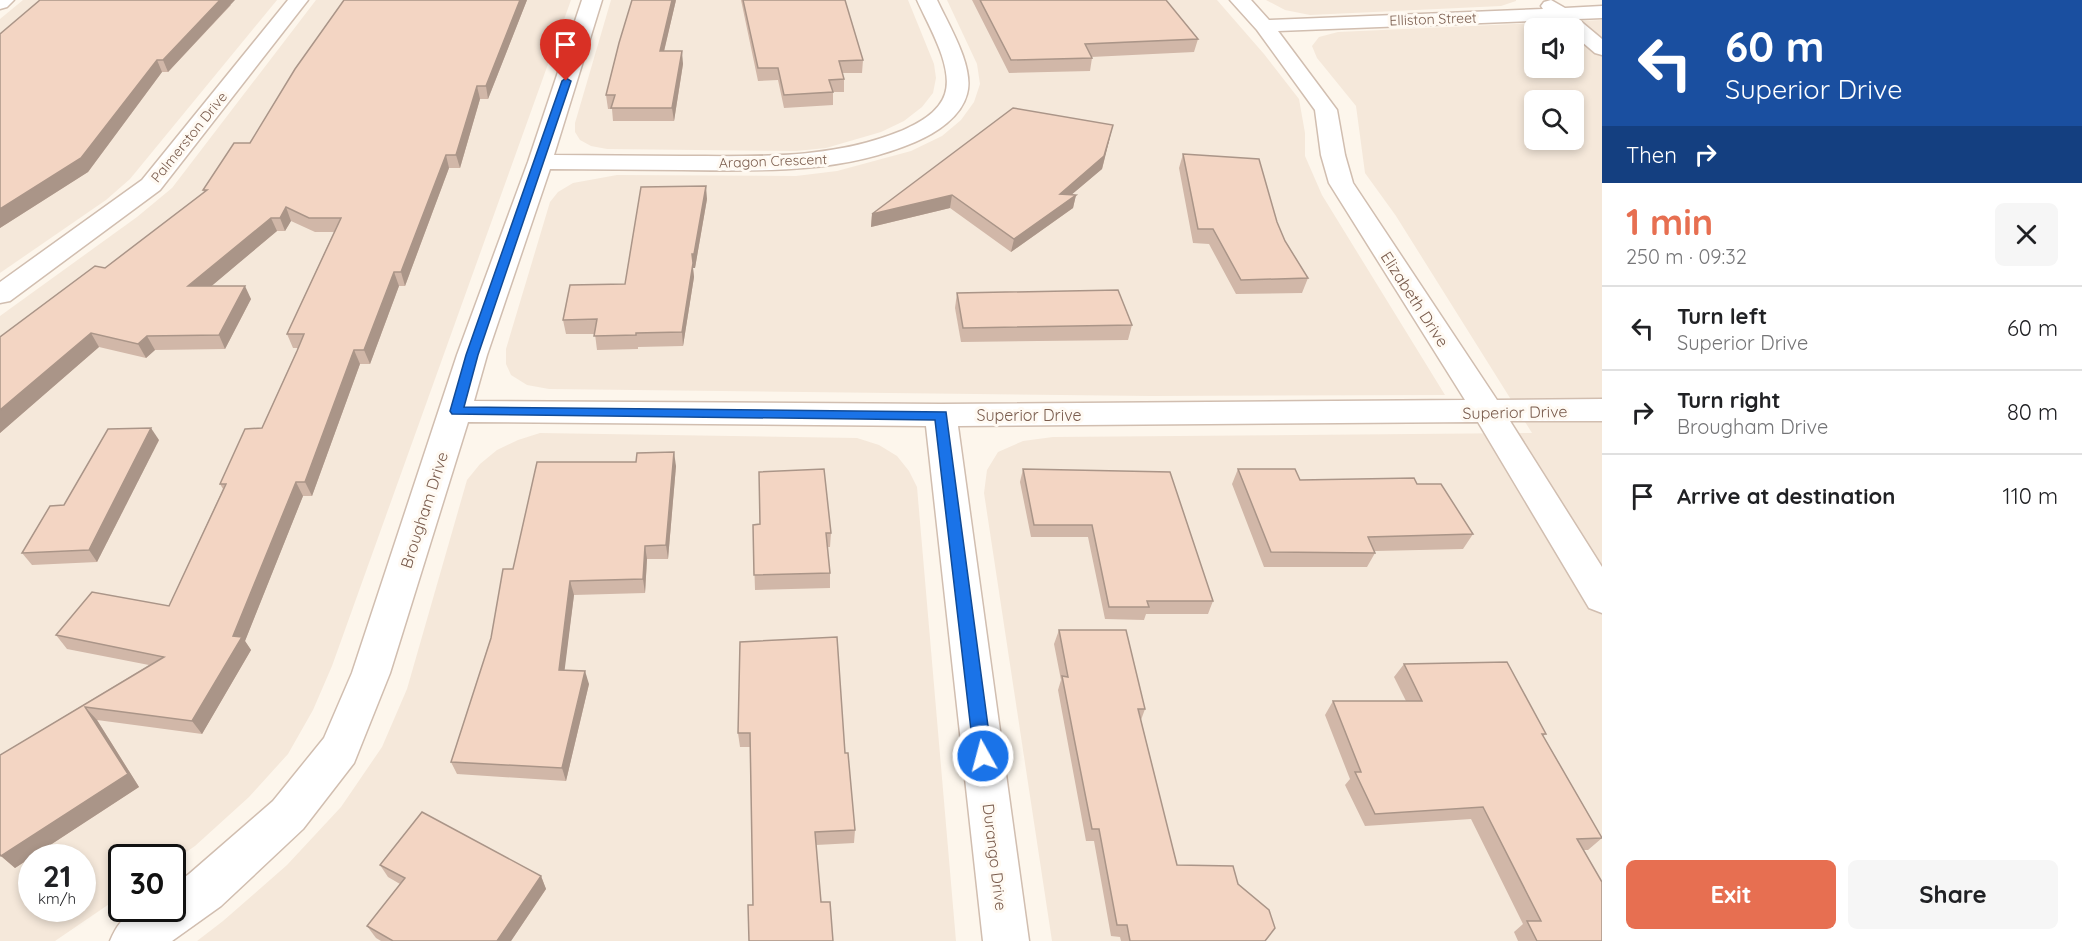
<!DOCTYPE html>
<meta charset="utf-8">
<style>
:root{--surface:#fff;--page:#f6f6f6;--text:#202124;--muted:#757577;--line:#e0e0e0;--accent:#e76f51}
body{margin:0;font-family:Quicksand,sans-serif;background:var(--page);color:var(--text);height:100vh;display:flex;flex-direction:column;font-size:22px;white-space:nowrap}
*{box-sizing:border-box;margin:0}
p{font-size:20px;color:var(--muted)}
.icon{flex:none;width:33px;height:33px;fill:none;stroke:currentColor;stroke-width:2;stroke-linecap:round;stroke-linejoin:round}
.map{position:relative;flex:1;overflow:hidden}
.details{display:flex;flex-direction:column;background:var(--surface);width:480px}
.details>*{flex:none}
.guide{background:#1a4fa0;color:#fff;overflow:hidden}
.fabs{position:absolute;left:1524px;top:18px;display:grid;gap:12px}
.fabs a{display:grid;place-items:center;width:60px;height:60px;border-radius:9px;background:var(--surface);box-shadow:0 3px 9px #0003;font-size:30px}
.speed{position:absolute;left:18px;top:844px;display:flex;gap:12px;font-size:30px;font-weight:700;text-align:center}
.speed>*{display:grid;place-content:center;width:78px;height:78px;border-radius:50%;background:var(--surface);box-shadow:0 3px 9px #0003;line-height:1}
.speed small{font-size:15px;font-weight:400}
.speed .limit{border:3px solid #111;border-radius:9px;background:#fff;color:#111}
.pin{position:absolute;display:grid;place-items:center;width:51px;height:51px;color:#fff;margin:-62px -26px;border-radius:50% 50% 50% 0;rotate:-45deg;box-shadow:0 0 6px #0007}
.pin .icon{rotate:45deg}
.me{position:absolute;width:66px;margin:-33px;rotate:353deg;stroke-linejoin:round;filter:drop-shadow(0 0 4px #0008)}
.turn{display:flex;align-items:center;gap:21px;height:126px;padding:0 24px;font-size:27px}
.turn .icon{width:78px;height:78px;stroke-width:2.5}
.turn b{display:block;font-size:42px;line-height:51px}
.then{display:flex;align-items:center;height:57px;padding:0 24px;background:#0003;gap:12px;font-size:22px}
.round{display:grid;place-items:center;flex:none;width:63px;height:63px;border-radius:9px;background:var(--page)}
.head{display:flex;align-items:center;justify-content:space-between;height:102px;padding:0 24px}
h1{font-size:36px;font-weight:700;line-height:45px;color:var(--accent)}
.button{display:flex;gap:12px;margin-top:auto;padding:12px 24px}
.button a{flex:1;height:69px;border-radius:9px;background:var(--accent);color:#fff;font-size:24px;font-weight:700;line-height:69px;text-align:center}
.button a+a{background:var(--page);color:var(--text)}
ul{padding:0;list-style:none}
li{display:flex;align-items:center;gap:18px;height:84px;padding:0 24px;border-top:2px solid var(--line)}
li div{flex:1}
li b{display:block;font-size:22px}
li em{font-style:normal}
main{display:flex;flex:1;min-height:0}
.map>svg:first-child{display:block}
.residential{fill:#f5e8da;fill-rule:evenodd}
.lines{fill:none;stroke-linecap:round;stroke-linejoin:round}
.minor-casing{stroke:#d1beb0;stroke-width:3}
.minor{fill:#fff;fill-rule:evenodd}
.wall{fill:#d1b7a8}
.shaded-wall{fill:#aa9588}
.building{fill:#f3d5c3;stroke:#aa9588;stroke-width:1.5}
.route{fill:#1a73e8;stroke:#114b97;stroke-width:1.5}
.labels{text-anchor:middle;stroke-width:6;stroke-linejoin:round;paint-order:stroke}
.far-street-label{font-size:14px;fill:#7a5c4d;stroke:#fffaf3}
.street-label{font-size:16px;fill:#7a5c4d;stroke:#fffaf3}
</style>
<main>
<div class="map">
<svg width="1602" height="941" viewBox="0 0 1602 941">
<rect width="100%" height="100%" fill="#fdf6ec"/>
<g class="residential">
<path d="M23 0H277L130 179 106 200 0 273V19Z"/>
<path d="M316 0H571L332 666 313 710 288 754 249 797 195 846 173 861 172 858H122L121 896 55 941H0V316L137 217 172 188ZM32 858H82V909H32Z"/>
<path d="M611 0H908L934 64 936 78 933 93 922 107 904 121 881 132 826 148 796 151 607 149 591 146 580 140 575 132V123Z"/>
<path d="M947 0H1217L1264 54 1299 99 1305 133V156L1322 195 1445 395 1151 396 549 389 527 385 511 375 506 364V349L550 202 558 192 573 183 617 175 796 176 837 171 911 151 942 136 961 120 974 102 980 84 977 64Z"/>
<path d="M1266 0H1516V1L1501 6 1310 15 1285 10Z"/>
<path d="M1602 20V941H1052L984 493 987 470 998 452 1023 441 1053 437 1532 433 1396 216 1365 173 1356 106 1317 58 1312 46 1319 37 1338 32ZM1534 28H1574V68H1534ZM1534 100H1574V140H1534Z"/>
<path d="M540 433 857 438 879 445 897 456 909 471 917 487 956 941H197L223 921 287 865 341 807 382 747 407 689 467 480 480 464 497 450 518 440Z"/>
</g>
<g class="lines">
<defs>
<g id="minor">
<path d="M0 0H14L7 7 0 9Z"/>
<path d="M288 0H308L160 190 10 301 0 303V282L142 180Z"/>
<path d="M582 0H602L554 155C597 155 639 156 681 156 756 156 830 160 901 131 917 124 939 113 945 94 954 67 928 25 917 0H937C948 24 975 67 967 94 961 117 936 133 915 142 840 174 761 171 682 170 638 170 594 169 550 169L487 355 474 401 941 404 1465 400 1329 183 1321 155 1315 110 1257 30 1230 0H1251L1269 20 1543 9 1541 6 1544 2 1551 0 1565 8 1602 6V18L1578 19 1602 39V55L1595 53 1574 35V28H1566L1555 20 1278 31 1337 110 1345 155 1353 183 1497 400 1602 399V421H1510L1602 567V613L1589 608 1478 422 958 426 1029 941H983L926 426 468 422 390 673 354 763 303 829 221 906 172 941H110C124 907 140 909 172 909V886L189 874 273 801 324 738 352 673 457 355 528 162Z"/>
</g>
</defs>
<use href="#minor" class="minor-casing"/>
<use href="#minor" class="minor"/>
</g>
<g class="wall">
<path d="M527 0 488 99H480L460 168H449L405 286H399L370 364H360L312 496H303L245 641 251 650 202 734 97 720 139 787 15 868 1 856 0 755 149 665 67 649 56 635 169 606 223 489 220 484 262 428 298 348H293L287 334 334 232H315L291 221 285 231H277L211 286 251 299 225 349 155 350 146 358 99 347 0 433V337L105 268 204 192 203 190 250 143Z"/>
<path d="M676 0 664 51 683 64 674 121H613L612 109H608L606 95Z"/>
<path d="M741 0H845L863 60 862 73H842L844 79V92H833V105L784 108 778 80 758 81Z"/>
<path d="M972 0H1166L1198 39 1194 52 1091 57 1092 58 1090 71 1009 73Z"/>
<path d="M231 5 168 72H162L88 172 0 228V34Z"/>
<path d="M1110 137 1102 169 1072 194 1076 195 1073 208 1011 252 950 208 871 227 872 214Z"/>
<path d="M1183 154 1277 222 1285 241 1308 278 1302 293 1236 294 1209 244 1193 243 1179 168Z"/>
<path d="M707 199 695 268H693L694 277 683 346 638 347V349L597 350 595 334H566L563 320 625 284Z"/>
<path d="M957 293 1132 325 1128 340 961 342 955 308Z"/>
<path d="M159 440 97 562 32 565 22 553 64 505Z"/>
<path d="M636 462 676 466 668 559H647L645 593 574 595 564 670 589 684 566 781 457 774 451 762 513 569Z"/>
<path d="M1023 469 1213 601 1208 614H1146L1144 620 1105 619 1088 537H1031L1020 482Z"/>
<path d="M1238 469 1300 480 1417 484 1473 534 1463 549 1375 551V553L1367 567H1264L1232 484Z"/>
<path d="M753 525 831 533 830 547H827L830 573V588L755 590Z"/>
<path d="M1059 630 1145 709 1141 720 1177 865 1238 884 1265 941H1121L1120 937 1111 936 1094 841H1086L1058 690 1061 680 1054 644Z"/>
<path d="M740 642 845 753 855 830 854 843 816 845 821 902 753 905 750 747H740L738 733Z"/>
<path d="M1404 664 1546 734 1543 736 1602 838 1588 850H1584L1602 941H1518L1514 932 1523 924 1471 819 1365 826 1345 785 1350 779 1325 715 1333 701H1406L1394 677Z"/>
<path d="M380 865 541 876 546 889 511 941H381L376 938 367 926 400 884 388 877Z"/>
</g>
<g class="shaded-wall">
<path d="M220 0H235L168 72 163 60Z"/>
<path d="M520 0H527L488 99 486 86Z"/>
<path d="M672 0H676L661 64 660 51Z"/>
<path d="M682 51 683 64 674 121 672 108Z"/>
<path d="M157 60 162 72 88 172 0 228V209Z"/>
<path d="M477 86 480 99 460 168 456 155Z"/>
<path d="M1113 125 1102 169 1057 207 1060 194Z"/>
<path d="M446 155 449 168 405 286 401 272Z"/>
<path d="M706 186 707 199 695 268H693L694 277 683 346 682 332 692 254Z"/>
<path d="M952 195 950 208 871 227 872 214Z"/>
<path d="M1076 195 1073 208 1011 252 1014 239Z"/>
<path d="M286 207 291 221 285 231 280 218Z"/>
<path d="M271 218 277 231 195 300 188 286Z"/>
<path d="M394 272 399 286 370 364 364 350Z"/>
<path d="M245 286 251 299 225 349 219 335Z"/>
<path d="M91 333 99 347 0 433V410Z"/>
<path d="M147 336 155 350 146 358 138 344Z"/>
<path d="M354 350 360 364 312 496 305 482Z"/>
<path d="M151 428 159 440 97 562 89 550Z"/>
<path d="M674 452 676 466 668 559 666 545Z"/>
<path d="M296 482 303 496 245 641 251 650 202 734 192 721 233 636Z"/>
<path d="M645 546 647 559 645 593 643 579Z"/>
<path d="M570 581 574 595 563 683 559 670Z"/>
<path d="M585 671 589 684 566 781 562 768Z"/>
<path d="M85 707 97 720 139 787 15 868 1 856Z"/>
<path d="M541 876 546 889 511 941H497Z"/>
</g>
<g class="building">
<path d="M40 0H220L163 60H157L81 158 0 209V34Z"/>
<path d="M344 0H520L486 86H477L456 155H446L401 272H394L364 350H354L305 482H296L233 636 242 637 192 721 85 707 128 774 1 856 0 854V755L164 657 56 635 92 592 169 606 226 484H220L245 429 262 428 297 351 304 334H287L341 218H309L286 207 280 218H271L188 286H245L219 335 147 336 138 344 91 333 0 410V337L95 266 105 268 207 190H203L234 143H250L295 69Z"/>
<path d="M632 0H672L660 51H682L672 108H611L615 95H606L619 43Z"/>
<path d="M743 0H845L863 60 839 61 844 79 829 80 833 92 784 95 778 68H758Z"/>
<path d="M980 0H1166L1198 39 1085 44 1092 58 1011 60Z"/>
<path d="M1013 108 1113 125 1104 156 1060 194 1076 195 1014 239 952 195 872 214Z"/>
<path d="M1183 154 1259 159 1277 222 1285 241 1308 278 1241 280 1213 229H1198Z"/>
<path d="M706 186 694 254H692L693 263 682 332 636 333V335L594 336 597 319 563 320 570 285 625 284 641 187Z"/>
<path d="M1118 290 1132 325 963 328 957 293Z"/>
<path d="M151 428 89 550 22 553 50 506 64 505 108 429Z"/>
<path d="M674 452 666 545 645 546 643 579 570 581 559 670 585 671 562 768 451 762 491 638 503 569H513L537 462H636L637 453Z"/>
<path d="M824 469 831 533H826L830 573 754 575 753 525 760 524 759 472Z"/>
<path d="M1023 469 1170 472 1213 601H1147L1149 607H1109L1092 525H1034Z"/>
<path d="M1238 469H1295L1300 480 1414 478 1417 484H1441L1473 534 1368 537 1375 553 1271 552Z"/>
<path d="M1059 630H1126L1145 709H1138L1177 865 1233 866 1238 884 1269 910 1275 928 1265 941H1130L1127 925H1117L1099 829H1092L1074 738 1062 676 1068 677Z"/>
<path d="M837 637 845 753H848L855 830 815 832 821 902H830L833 941H749L748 905H753L750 733H738L740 642Z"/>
<path d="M1507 662 1546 734H1542L1602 838 1577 839 1602 882V941H1537L1527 921H1541L1483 807 1375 814 1355 772H1361L1333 701H1422L1404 664Z"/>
<path d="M422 812 541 876 497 941H393L367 926 405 878 380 865Z"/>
</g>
<path class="route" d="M566 78 571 81 478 355 464 407 946 412 992 756 989 762 983 764 977 762 974 756 935 420 452 414 450 411 466 355 562 81Z"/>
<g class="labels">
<g class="far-street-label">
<text transform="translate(1433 19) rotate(-2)" y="5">Elliston Street</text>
<text transform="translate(189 137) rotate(-51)" y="5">Palmerston Drive</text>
<text transform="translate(773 161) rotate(-2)" y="5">Aragon Crescent</text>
</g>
<g class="street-label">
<text transform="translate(1415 299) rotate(57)" y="6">Elizabeth Drive</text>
<text transform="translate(1515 412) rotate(-1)" y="6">Superior Drive</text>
<text x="1029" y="421">Superior Drive</text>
<text transform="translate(424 510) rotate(-72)" y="6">Brougham Drive</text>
<text transform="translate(995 857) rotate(83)" y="6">Durango Drive</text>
</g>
</g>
</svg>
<div class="fabs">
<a><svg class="icon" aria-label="sound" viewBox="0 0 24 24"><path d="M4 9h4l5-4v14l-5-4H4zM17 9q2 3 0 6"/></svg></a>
<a><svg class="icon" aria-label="search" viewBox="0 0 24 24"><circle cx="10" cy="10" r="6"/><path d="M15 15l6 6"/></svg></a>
</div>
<div class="speed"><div>21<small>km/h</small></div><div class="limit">30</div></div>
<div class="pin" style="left:566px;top:81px;background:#d93025"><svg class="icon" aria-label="arrive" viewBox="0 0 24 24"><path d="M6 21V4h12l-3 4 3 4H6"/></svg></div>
<svg class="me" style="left:983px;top:756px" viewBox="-20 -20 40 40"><circle r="17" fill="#1a73e8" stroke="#fff" stroke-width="3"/><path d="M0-11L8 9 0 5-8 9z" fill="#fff"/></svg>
</div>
<section class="details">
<div class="guide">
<div class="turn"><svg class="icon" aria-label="left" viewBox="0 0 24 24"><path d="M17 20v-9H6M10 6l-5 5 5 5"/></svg><div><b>60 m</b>Superior Drive</div></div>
<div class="then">Then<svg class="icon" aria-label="right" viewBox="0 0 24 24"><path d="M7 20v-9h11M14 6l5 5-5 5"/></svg></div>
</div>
<div class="head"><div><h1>1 min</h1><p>250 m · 09:32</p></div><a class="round"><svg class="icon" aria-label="close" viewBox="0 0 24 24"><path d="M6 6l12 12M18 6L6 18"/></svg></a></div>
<ul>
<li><svg class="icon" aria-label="left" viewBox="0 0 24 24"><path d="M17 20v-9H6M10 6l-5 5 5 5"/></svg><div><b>Turn left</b><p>Superior Drive</p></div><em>60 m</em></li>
<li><svg class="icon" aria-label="right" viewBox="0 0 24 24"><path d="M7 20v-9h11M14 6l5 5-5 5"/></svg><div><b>Turn right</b><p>Brougham Drive</p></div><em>80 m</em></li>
<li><svg class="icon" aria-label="arrive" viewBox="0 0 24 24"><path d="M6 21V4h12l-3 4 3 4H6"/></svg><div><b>Arrive at destination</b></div><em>110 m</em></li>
</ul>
<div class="button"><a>Exit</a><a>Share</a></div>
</section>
</main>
